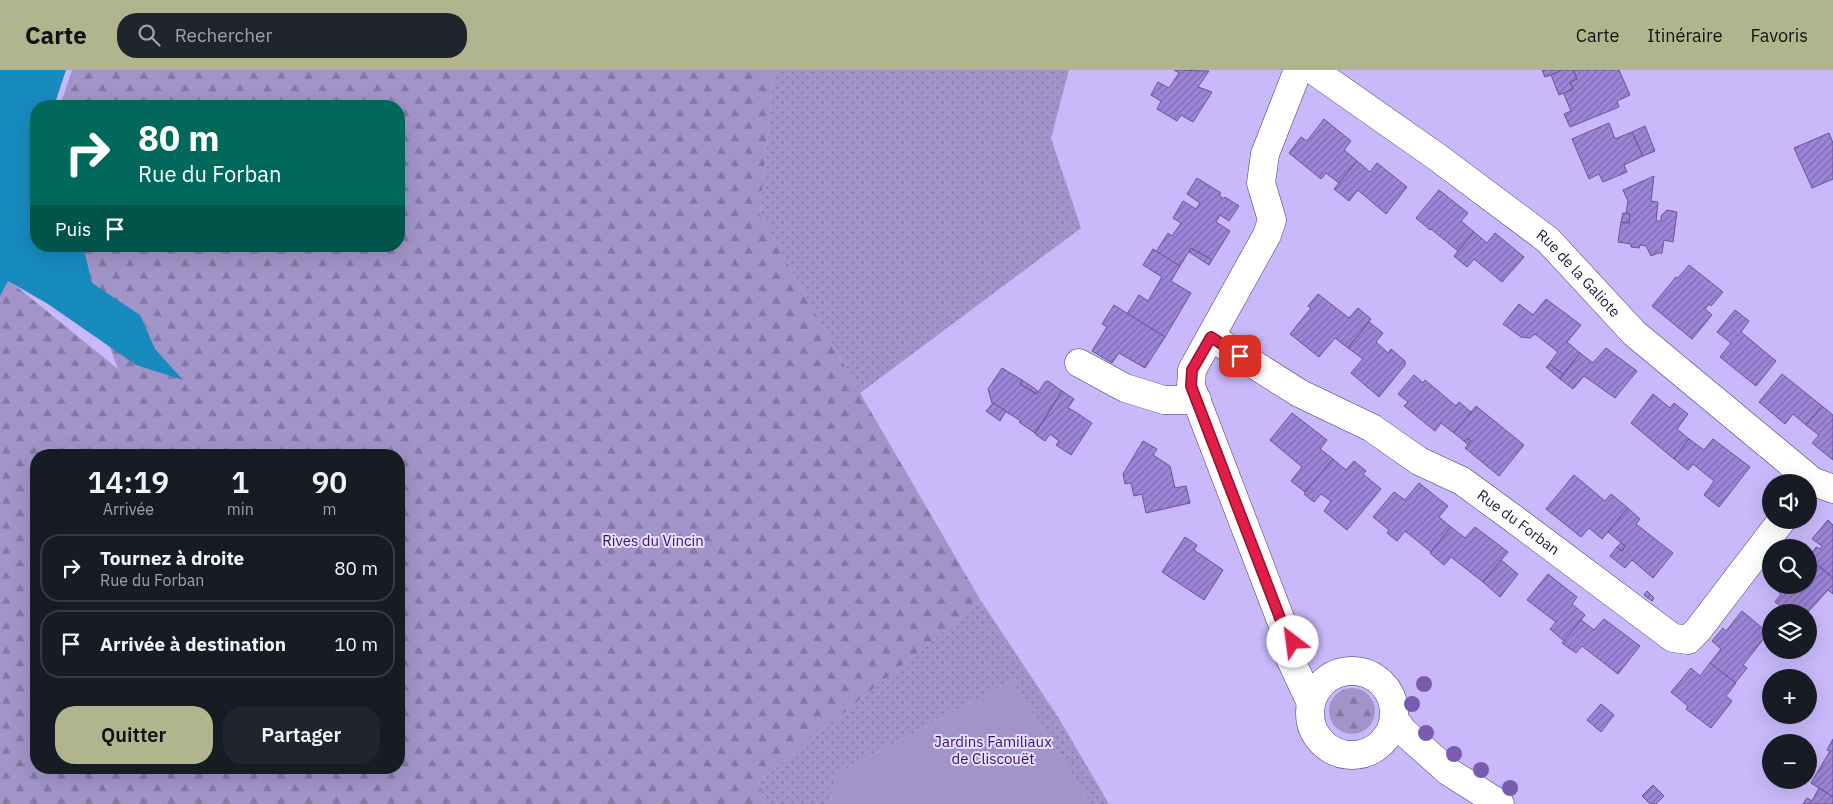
<!DOCTYPE html>
<html lang="fr">
<meta charset="utf-8">
<style>
:root{--surface:#171b24;--page:#20242c;--text:#f1f3f6;--muted:#9ea1a6;--line:#363941;--accent:#b0b58d}
body{margin:0;font-family:"IBM Plex Sans",sans-serif;background:var(--page);color:var(--text);height:100vh;display:flex;flex-direction:column;font-size:19px;white-space:nowrap}
*{box-sizing:border-box;margin:0}
p{font-size:16px;color:var(--muted)}
.icon{flex:none;width:28px;height:28px;fill:none;stroke:currentColor;stroke-width:2;stroke-linecap:round;stroke-linejoin:round}
.map{position:relative;flex:1;overflow:hidden}
.side{position:absolute;left:30px;top:379px;width:375px;height:325px;display:flex;flex-direction:column;background:var(--surface);border-radius:20px;box-shadow:0 5px 20px #0002}
.side>*{flex:none}
.guide{position:absolute;left:30px;top:30px;width:375px;height:152px;border-radius:20px;box-shadow:0 5px 20px #0002;background:#00695c;color:#fff;overflow:hidden}
.buttons{position:absolute;left:1762px;top:404px;display:grid;gap:10px}
.buttons a{display:grid;place-items:center;width:55px;height:55px;border-radius:50%;background:var(--surface);box-shadow:0 5px 20px #0002;font-size:25px}
.pin{position:absolute;display:grid;place-items:center;width:42px;height:42px;color:#fff;margin:-21px;border-radius:10px;box-shadow:0 2px 8px #0006}
.me{position:absolute;width:55px;margin:-28px;rotate:330deg;stroke-linejoin:round;filter:drop-shadow(0 0 4px #0008)}
.turn{display:flex;align-items:center;gap:18px;height:105px;padding:0 25px;font-size:22px}
.turn .icon{width:65px;height:65px;stroke-width:2.5}
.turn b{display:block;font-size:35px;line-height:42px}
.then{display:flex;align-items:center;height:48px;padding:0 25px;background:#0003;gap:10px;font-size:19px}
.eta{display:flex;justify-content:space-evenly;align-items:center;height:85px;text-align:center}
.eta b{font-size:30px;font-weight:600;line-height:35px}
.primary-button{display:flex;gap:10px;margin-top:auto;padding:10px 25px}
.primary-button a{flex:1;height:58px;border-radius:20px;background:var(--accent);color:#111;font-size:20px;font-weight:600;line-height:58px;text-align:center}
.primary-button a+a{background:var(--page);color:var(--text)}
ul{padding:0;list-style:none}
li{display:flex;align-items:center;gap:15px;height:68px;margin:0 10px 8px;padding:0 15px;border:2px solid var(--line);border-radius:20px}
li div{flex:1}
li b{display:block;font-size:19px}
li em{font-style:normal}
header{display:flex;align-items:center;gap:30px;box-sizing:border-box;height:70px;padding:0 25px;background:var(--accent);color:#111}
header strong{font-size:24px}
nav{display:flex;gap:28px;margin-inline-start:auto;font-size:18px}
.search{width:350px;height:45px;background:var(--page);display:flex;align-items:center;gap:12px;box-sizing:border-box;padding:0 18px;border-radius:20px;color:var(--muted);font-size:19px}
.map>svg:first-child{display:block}
.grass{fill:url(#grass-dots)}
.forest{fill:url(#forest-firs);fill-rule:evenodd}
.garden{fill:#a194c8}
.water{fill:#178abe}
.building{fill:url(#building-hatch);stroke:#665690}
.lines{fill:none;stroke-linecap:round;stroke-linejoin:round}
.minor-casing{stroke:#48376f;stroke-width:29}
.minor{stroke:#fff;stroke-width:28}
.tree{fill:#7a5bb0}
.route-casing{stroke:#92132f;stroke-width:12}
.route{stroke:#e11d48;stroke-width:9}
.labels{text-anchor:middle;stroke-width:4;stroke-linejoin:round;paint-order:stroke}
.street-label{font-size:15px;fill:#201a32;stroke:#e6e0fc}
.park-label{font-size:15px;fill:#3a0e72;stroke:#e6e0fc}
</style>
<header>
<strong>Carte</strong>
<div class="search"><svg class="icon" aria-label="search" viewBox="0 0 24 24"><circle cx="10" cy="10" r="6"/><path d="M15 15l6 6"/></svg>Rechercher</div>
<nav><a>Carte</a><a>Itinéraire</a><a>Favoris</a></nav>
</header>
<div class="map">
<svg width="1833" height="734" viewBox="0 0 1833 734">
<defs>
<pattern id="grass-dots" width="8" height="8" patternUnits="userSpaceOnUse" patternTransform="scale(1.25)"><rect width="8" height="8" fill="#a194c8"/><path d="M2 2h.1M6 6h.1" fill="none" stroke="#8378a3" stroke-width="1.8" stroke-linecap="round"/></pattern>
<pattern id="forest-firs" width="22" height="20" patternUnits="userSpaceOnUse" patternTransform="scale(1.25)"><rect width="22" height="20" fill="#a194c8"/><path d="M5 1l3.5 6h-7zM16 11l3.5 6h-7z" fill="#8378a3"/></pattern>
<pattern id="building-hatch" width="6" height="6" patternUnits="userSpaceOnUse" patternTransform="scale(1.25)"><rect width="6" height="6" fill="#9c85d8"/><path d="M-1 1l2-2M0 6l6-6M5 7l2-2" fill="none" stroke="#7f6cb0"/></pattern>
</defs>
<rect width="100%" height="100%" fill="#c9b9fb"/>
<g class="grass">
<path d="M774 0H1069L1051 68 1081 158 860 323 760 144Z"/>
<path d="M981 531 1058 647 1109 734H1091L1012 611 838 703 829 734H765L759 712Z"/>
</g>
<g class="forest">
<path d="M72 0H774L760 144 860 323 981 531 759 712 765 734H0V203L118 299 73 176H399V36H60ZM36 385H399V698H36Z"/>
<circle cx="1352" cy="641" r="23"/>
</g>
<path class="garden" d="M1012 611 1091 734H829L838 703Z"/>
<path class="water" d="M0 0H66L54 36H36V176H83L92 213 140 245 155 279 183 310 136 295 48 234 8 211 0 226Z"/>
<g class="building">
<path d="M1174 0 1209 1 1198 17 1212 22 1193 52 1181 45 1177 51 1157 39 1161 31 1151 25 1158 12 1169 18 1179 3Z"/>
<path d="M1542 0H1561V1L1545 7Z"/>
<path d="M1573 0H1619L1630 25 1617 31 1619 37 1570 57 1564 44 1571 41 1563 22 1573 19 1570 12 1577 9Z"/>
<path d="M1573 0 1577 9 1570 12 1573 19 1559 25 1551 5 1562 0Z"/>
<path d="M1324 49 1351 71 1344 80 1357 91 1339 113 1326 103 1321 109 1289 83 1301 67 1307 71Z"/>
<path d="M1609 53 1615 69 1632 62 1643 86 1624 95 1627 102 1603 112 1599 104 1589 109 1572 69Z"/>
<path d="M1645 56 1655 81 1643 86 1632 62Z"/>
<path d="M1829 63 1833 73V109L1812 118 1794 78Z"/>
<path d="M1357 91 1370 102 1377 93 1407 117 1386 144 1358 120 1349 131 1334 119Z"/>
<path d="M1654 106 1651 131 1658 132 1656 151H1661V146L1667 140 1677 142 1673 172 1664 170 1662 183H1658L1651 186 1646 176 1640 175 1639 178 1631 177V174L1618 172 1621 152 1629 153 1630 144 1626 143 1628 131 1623 120Z"/>
<path d="M1197 108 1221 123 1219 125 1224 129 1225 127 1239 136 1229 151 1220 145 1216 152 1230 161 1212 190 1191 178 1180 196 1156 182 1168 163 1172 166 1181 153 1173 148 1183 131 1196 139 1200 133 1187 124Z"/>
<path d="M1439 120 1468 143 1461 151 1474 162 1458 181 1431 159 1430 160 1416 148Z"/>
<path d="M1623 143 1630 144 1629 153 1621 152Z"/>
<path d="M1474 162 1487 173 1495 163 1524 187 1502 212 1474 189 1467 197 1454 186Z"/>
<path d="M1191 178 1212 190 1209 195 1189 182Z"/>
<path d="M1153 179 1180 196 1171 211 1191 223 1165 267 1127 244 1139 225 1148 231 1162 207 1143 195Z"/>
<path d="M1689 195 1723 222 1711 236 1709 234 1705 239 1712 245 1692 269 1652 236 1676 207 1678 208Z"/>
<path d="M1318 224 1349 248 1358 238 1371 249 1348 278 1335 268 1319 287 1290 264 1311 238 1308 236Z"/>
<path d="M1546 229 1581 255 1567 272 1580 283 1563 304 1549 294 1558 282 1535 264 1530 268 1521 267 1503 254 1519 234 1533 245Z"/>
<path d="M1114 235 1165 267 1145 298 1119 283 1112 293 1092 281 1107 257 1102 254Z"/>
<path d="M1735 240 1749 251 1741 262 1776 291 1756 316 1720 287 1731 273 1717 262Z"/>
<path d="M1369 252 1383 263 1376 272 1388 283 1391 279 1405 291V295L1379 327 1351 303 1363 289 1348 278Z"/>
<path d="M1606 278 1637 301 1615 328 1584 306 1573 319 1560 309 1580 283 1593 293Z"/>
<path d="M1549 294 1563 304 1560 309 1546 297Z"/>
<path d="M1002 298 1022 310 1020 314 1037 324 1045 312 1048 311 1062 321 1035 363 1019 352 1021 351 992 333 988 319Z"/>
<path d="M1782 304 1822 336 1806 355 1793 344 1785 354 1759 332Z"/>
<path d="M1414 305 1423 313 1425 310 1456 336 1459 332 1471 342 1454 363 1441 353 1435 361 1404 336 1408 332 1398 324Z"/>
<path d="M1022 310 1031 316 1039 322 1037 324 1020 314Z"/>
<path d="M1062 321 1074 329 1068 338 1074 341 1092 353 1071 385 1056 375 1059 371 1050 364 1045 371 1035 364Z"/>
<path d="M1653 324 1670 338 1674 333 1688 344 1677 359 1689 369 1674 389 1631 353Z"/>
<path d="M993 333 1006 341 1000 351 986 341Z"/>
<path d="M1476 336 1524 375 1499 406 1465 378 1471 371 1468 368 1464 371 1454 363Z"/>
<path d="M1822 336 1833 345V390L1812 373 1819 365 1806 355Z"/>
<path d="M1292 343 1327 370 1320 379 1333 389 1305 422 1291 411 1302 397 1270 370Z"/>
<path d="M1468 368 1471 371 1468 375 1464 371Z"/>
<path d="M1689 369 1704 380 1713 369 1750 397 1719 437 1704 425 1714 411 1693 394 1688 400 1674 389Z"/>
<path d="M1143 371 1157 379 1153 385 1170 396 1175 418 1186 416 1190 433 1146 443 1142 424 1134 426 1131 413 1125 414 1123 404Z"/>
<path d="M1333 389 1346 400 1354 391 1366 401 1363 404 1381 419 1347 460 1324 441 1331 431 1321 424 1314 432 1304 424Z"/>
<path d="M1574 405 1605 431 1611 424 1628 438 1602 469 1589 458 1581 467 1546 439Z"/>
<path d="M1419 413 1448 436 1439 447 1451 457 1431 482 1405 461 1397 471 1387 463 1389 460 1373 447 1394 422 1405 430Z"/>
<path d="M1628 438 1640 449 1636 454 1673 483 1653 508 1632 490 1625 498 1610 486 1617 477 1622 481 1625 476 1608 462Z"/>
<path d="M1828 450 1833 455V508L1809 488 1816 477 1820 479 1822 476 1812 469Z"/>
<path d="M1451 457 1465 468 1475 457 1508 482 1483 512 1451 487 1444 495 1430 483Z"/>
<path d="M1185 467 1197 475 1194 480 1223 500 1204 530 1162 502Z"/>
<path d="M1621 473 1625 476 1622 481 1617 477Z"/>
<path d="M1809 488 1833 508V524L1828 520 1808 542H1803L1795 536 1789 542 1775 532 1781 524 1774 518 1777 515H1809Z"/>
<path d="M1501 490 1518 504 1500 527 1483 512Z"/>
<path d="M1548 504 1577 527 1572 534 1585 545 1564 571 1550 559 1556 552 1527 530Z"/>
<path d="M1647 521 1654 528 1652 531 1644 525Z"/>
<path d="M1795 536 1802 542H1790Z"/>
<path d="M1742 541 1768 563 1743 595 1747 598 1735 613 1710 593 1721 579 1712 571 1723 558 1726 561Z"/>
<path d="M1604 549 1640 576 1618 604 1582 576 1576 583 1562 573 1581 550 1594 560Z"/>
<path d="M1710 593 1736 613 1726 626 1732 631 1711 658 1686 639 1688 636 1671 622 1691 598 1700 606Z"/>
<path d="M1601 634 1614 645 1601 662 1587 650Z"/>
<path d="M1833 669V727L1811 713 1830 681 1827 680Z"/>
<path d="M1653 715 1664 726 1656 734H1650L1642 726Z"/>
<path d="M1819 718 1833 727V734H1803L1807 728 1812 731Z"/>
</g>
<g class="lines">
<defs>
<g id="minor">
<path d="M1298 0 1265 84 1261 113 1272 150 1267 165 1192 300 1191 316 1285 561 1289 586 1311 633"/>
<path id="s1" d="M1313 0 1437 87 1548 170 1634 263 1812 411 1833 419"/>
<path id="s2" d="M1211 267 1299 323 1372 358 1419 391 1462 411 1514 449 1673 568 1688 570 1698 560 1782 450"/>
<path d="M1079 293 1125 318 1164 330H1197"/>
<circle cx="1352" cy="643" r="42"/>
<path d="M1395 650 1403 661 1449 702 1500 734"/>
</g>
</defs>
<use href="#minor" class="minor-casing"/>
<use href="#minor" class="minor"/>
</g>
<g class="tree">
<circle cx="1424" cy="614" r="8"/>
<circle cx="1412" cy="634" r="8"/>
<circle cx="1426" cy="663" r="8"/>
<circle cx="1454" cy="684" r="8"/>
<circle cx="1481" cy="700" r="8"/>
<circle cx="1510" cy="718" r="8"/>
</g>
<g class="lines">
<defs>
<path id="route" d="M1240 286 1211 267 1192 300 1191 316 1285 561 1293 572"/>
</defs>
<use href="#route" class="route-casing"/>
<use href="#route" class="route"/>
</g>
<g class="labels">
<g class="street-label">
<text dy="5" stroke="none"><textPath href="#s1" startOffset="335">Rue de la Galiote</textPath></text>
<text dy="5" stroke="none"><textPath href="#s2" startOffset="360">Rue du Forban</textPath></text>
</g>
<g class="park-label">
<text x="653" y="476">Rives du Vincin</text>
<text x="993" y="677">Jardins Familiaux<tspan x="993" dy="17">de Cliscouët</tspan></text>
</g>
</g>
</svg>
<div class="buttons">
<a><svg class="icon" aria-label="sound" viewBox="0 0 24 24"><path d="M4 9h4l5-4v14l-5-4H4zM17 9q2 3 0 6"/></svg></a>
<a><svg class="icon" aria-label="search" viewBox="0 0 24 24"><circle cx="10" cy="10" r="6"/><path d="M15 15l6 6"/></svg></a>
<a><svg class="icon" aria-label="layers" viewBox="0 0 24 24"><path d="M12 4l9 5-9 5-9-5zM3 14l9 5 9-5"/></svg></a>
<a>+</a>
<a>−</a>
</div>
<div class="pin" style="left:1240px;top:286px;background:#d93025"><svg class="icon" aria-label="arrive" viewBox="0 0 24 24"><path d="M6 21V4h12l-3 4 3 4H6"/></svg></div>
<svg class="me" style="left:1293px;top:572px" viewBox="-20 -20 40 40"><circle r="19" fill="#fff"/><path d="M0-13L10 11 0 6-10 11z" fill="#e11d48"/></svg>
<div class="guide">
<div class="turn"><svg class="icon" aria-label="right" viewBox="0 0 24 24"><path d="M7 20v-9h11M14 6l5 5-5 5"/></svg><div><b>80 m</b>Rue du Forban</div></div>
<div class="then">Puis<svg class="icon" aria-label="arrive" viewBox="0 0 24 24"><path d="M6 21V4h12l-3 4 3 4H6"/></svg></div>
</div>
<section class="side">
<div class="eta">
<div><b>14:19</b><p>Arrivée</p></div>
<div><b>1</b><p>min</p></div>
<div><b>90</b><p>m</p></div>
</div>
<ul>
<li><svg class="icon" aria-label="right" viewBox="0 0 24 24"><path d="M7 20v-9h11M14 6l5 5-5 5"/></svg><div><b>Tournez à droite</b><p>Rue du Forban</p></div><em>80 m</em></li>
<li><svg class="icon" aria-label="arrive" viewBox="0 0 24 24"><path d="M6 21V4h12l-3 4 3 4H6"/></svg><div><b>Arrivée à destination</b></div><em>10 m</em></li>
</ul>
<div class="primary-button"><a>Quitter</a><a>Partager</a></div>
</section>
</div>
